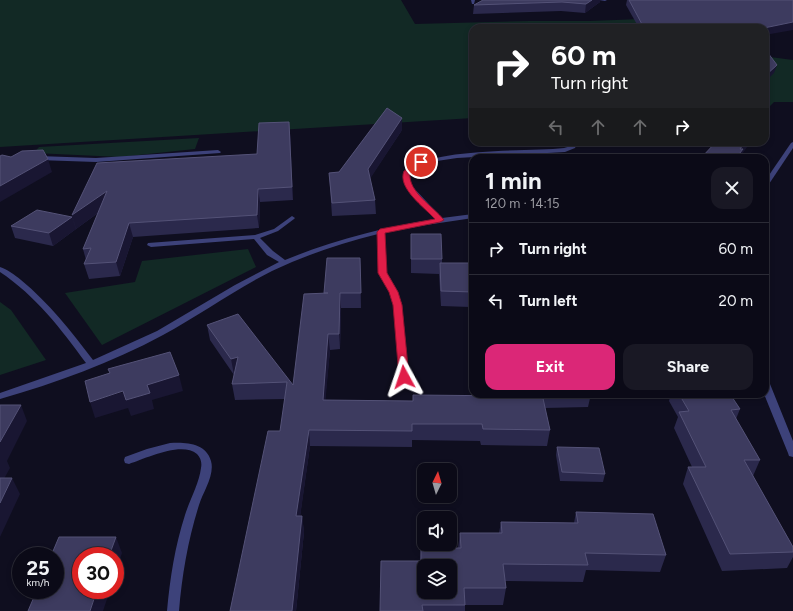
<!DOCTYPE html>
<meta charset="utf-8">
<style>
:root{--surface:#0b0a17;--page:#191824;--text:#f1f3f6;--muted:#9a9aa1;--line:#2b2b36;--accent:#db2777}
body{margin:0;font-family:Figtree,sans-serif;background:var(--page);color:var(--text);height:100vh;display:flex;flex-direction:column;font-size:15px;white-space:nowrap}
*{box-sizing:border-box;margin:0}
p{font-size:13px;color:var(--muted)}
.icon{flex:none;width:22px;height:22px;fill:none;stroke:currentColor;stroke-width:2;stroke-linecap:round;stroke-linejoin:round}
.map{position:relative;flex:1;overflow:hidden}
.side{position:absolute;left:469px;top:154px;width:300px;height:244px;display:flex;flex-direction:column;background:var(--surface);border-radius:12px;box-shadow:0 2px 6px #0003,0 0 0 1px var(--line)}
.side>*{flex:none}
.top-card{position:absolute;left:469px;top:24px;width:300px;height:122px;border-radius:12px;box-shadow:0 2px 6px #0003,0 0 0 1px var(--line);background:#202124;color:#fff;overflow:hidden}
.needle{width:26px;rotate:5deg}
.controls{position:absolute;left:417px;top:463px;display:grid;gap:8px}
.controls a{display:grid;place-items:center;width:40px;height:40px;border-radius:8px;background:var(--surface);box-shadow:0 2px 6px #0003,0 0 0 1px var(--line);font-size:20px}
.speed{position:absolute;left:12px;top:547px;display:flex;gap:8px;font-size:20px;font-weight:700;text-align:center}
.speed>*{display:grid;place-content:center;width:52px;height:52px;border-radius:50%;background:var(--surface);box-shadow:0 2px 6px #0003,0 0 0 1px var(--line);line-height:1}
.speed small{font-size:10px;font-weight:400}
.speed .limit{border:6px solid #d22;background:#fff;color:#111}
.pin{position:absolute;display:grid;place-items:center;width:34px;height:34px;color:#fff;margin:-17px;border:2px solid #fff;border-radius:50%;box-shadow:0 1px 4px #0007}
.me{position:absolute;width:44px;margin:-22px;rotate:355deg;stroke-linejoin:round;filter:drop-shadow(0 0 3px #0008)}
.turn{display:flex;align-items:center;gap:14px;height:84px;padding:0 16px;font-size:18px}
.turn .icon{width:52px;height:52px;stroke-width:2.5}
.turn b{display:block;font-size:28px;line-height:34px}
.lanes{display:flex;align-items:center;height:38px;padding:0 16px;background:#0003;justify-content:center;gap:20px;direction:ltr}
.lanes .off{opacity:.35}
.round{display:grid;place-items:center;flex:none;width:42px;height:42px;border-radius:12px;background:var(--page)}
.summary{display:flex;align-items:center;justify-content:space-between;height:68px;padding:0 16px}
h1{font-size:24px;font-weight:700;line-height:30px}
.button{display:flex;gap:8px;margin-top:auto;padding:8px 16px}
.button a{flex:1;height:46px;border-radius:12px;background:var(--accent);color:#fff;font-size:16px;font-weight:700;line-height:46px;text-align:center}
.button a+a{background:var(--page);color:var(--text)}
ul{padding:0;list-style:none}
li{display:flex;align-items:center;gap:12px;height:52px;padding:0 16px;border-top:1px solid var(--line)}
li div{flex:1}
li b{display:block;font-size:15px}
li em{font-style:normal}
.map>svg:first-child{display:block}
.green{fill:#122925}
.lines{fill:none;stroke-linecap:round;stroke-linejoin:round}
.street{fill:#3d427a;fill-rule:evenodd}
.wall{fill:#2b294c}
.shaded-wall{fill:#191632}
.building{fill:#3d3b5f;stroke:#545277;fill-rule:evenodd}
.route{fill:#e11d48;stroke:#92132f}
</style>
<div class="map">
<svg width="793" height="611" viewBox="0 0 793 611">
<rect width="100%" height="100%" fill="#0f0e1f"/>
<g class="green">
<path d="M0 0H401L415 24 530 21H590L720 16 744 28H473V118L0 147Z"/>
<path d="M765 54H770V57L793 60V102H774L768 108 765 107Z"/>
<path d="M199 138 195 149 120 157 34 153 39 147Z"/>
<path d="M248 249 256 267 102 345 65 293 135 282 142 261Z"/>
<path d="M0 302 11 310 46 360 0 375Z"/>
</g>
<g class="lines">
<g class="street">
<path d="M471 0H475L474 4H472Z"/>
<path d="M599 0H607L605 1Z"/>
<path d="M572 142H578L575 148 565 152 457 158 437 161 421 166 410 173V184L442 218 473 214V218L426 225 384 233 387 273 398 292 402 305 409 377 407 379H401L399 377 394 305 390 292 379 273 378 234C341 243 306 255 272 271 234 290 200 315 163 335 111 363 56 383 0 399V393L86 363C61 329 36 296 0 272V267C7 269 15 275 21 280 49 303 71 331 93 360L157 331 235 285 279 262 267 255 254 239 151 247 147 245 148 243 255 235 274 229 292 216 295 218 294 219 278 231 260 238 273 251 285 260C334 240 384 227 435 219L404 184V172C430 147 527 152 564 148L571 146Z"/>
<path d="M793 142V148L767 187 765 188V181L791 143Z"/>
<path d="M218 150 221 152 220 153 96 162 38 160 35 158 38 156 96 158Z"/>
<path d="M765 381 768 382 770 384 793 441V457L789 456 788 453 764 394Z"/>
<path d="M170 443C186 442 206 443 211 461 215 475 203 492 199 505 188 540 182 575 179 611H167C170 578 175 546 185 515 190 499 199 484 201 468 202 463 201 458 197 454 181 441 145 459 129 464L125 463 124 460 125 457 147 449Z"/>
</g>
</g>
<g class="wall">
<path d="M483 0H600V2L585 13 561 11 473 14 474 5Z"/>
<path d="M627 0H793L765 28H639L626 5Z"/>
<path d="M402 130 370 178 375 200 376 214 332 216 329 173 339 172Z"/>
<path d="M290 133 293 200 260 202 259 228 133 237 120 276 89 279 84 264 86 260 83 249 98 213 76 229 72 215 257 154Z"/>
<path d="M72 217 76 229 53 246 15 238 11 226Z"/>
<path d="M411 234 442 259V263L473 277V334L470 307 441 306 439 274 411 273Z"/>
<path d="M360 258 361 308H341L340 349 330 350 325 400 412 401 512 396 511 394H591L588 407 545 408 550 430 547 446 481 445 480 441 412 440V447L310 446 300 516H302L304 532 296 611H230L280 431 285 399 235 400 232 384 234 375 210 340 207 325 293 385 324 293Z"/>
<path d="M671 394H730L740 409 736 419 760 460 753 476 793 547V557L787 568 722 571 683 484 688 467H692L674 428 678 417 669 401Z"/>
<path d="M557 447 605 474 603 482 560 481 556 455Z"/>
<path d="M576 512 666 555 660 572 586 570 583 582 505 581 506 588 503 605H465V611H380L420 561 421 548H458L460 533H499L501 522 574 523Z"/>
</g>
<g class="shaded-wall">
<path d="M592 0H600V2L585 13 586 4Z"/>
<path d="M793 22V30L765 35V28Z"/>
<path d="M777 65 774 73 765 82V76Z"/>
<path d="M402 118V130L368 182V169Z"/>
<path d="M289 122 290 133 293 200 292 187Z"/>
<path d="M745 142H750V143L742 154 740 158H736L740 149Z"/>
<path d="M48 159 52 172 0 202V186Z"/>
<path d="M258 189 260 202 259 228 257 215Z"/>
<path d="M107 191 110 204 76 229 72 215Z"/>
<path d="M72 217 76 229 53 246 49 233Z"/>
<path d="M129 223 133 237 120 276 116 262Z"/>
<path d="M360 258 361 272V308V293Z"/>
<path d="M340 293 341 308 340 349 339 334Z"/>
<path d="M328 334 330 350 324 417 323 400Z"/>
<path d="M238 357 234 375 231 359Z"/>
<path d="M179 375 183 391 152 400 154 409 131 416 128 408 95 418 90 402Z"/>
<path d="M21 405 27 421 7 461 10 468 0 486V442Z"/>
<path d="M309 430 310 446 298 532 296 516Z"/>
<path d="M12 478 20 494 0 537V503Z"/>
<path d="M302 516 304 532 296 611H292Z"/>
<path d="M116 537 122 553 115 574V556H109Z"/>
<path d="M97 590H110L103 611H90Z"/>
</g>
<g class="building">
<path d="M483 0H592L586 4 562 2 474 5Z"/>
<path d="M629 0H793V22L764 28H644Z"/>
<path d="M765 49 777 65 765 76Z"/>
<path d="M387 108 402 118 368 169 375 200 332 203 329 173 339 172Z"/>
<path d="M289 122 292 187 258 189 257 215 129 223 116 262 84 264 91 248 83 249 107 191 72 215 97 163 257 154 259 123Z"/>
<path d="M716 142H745L740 149H743L736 158H701Z"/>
<path d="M43 150 48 159 0 186V156L2 155 11 157 22 151Z"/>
<path d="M37 210 72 217 49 233 11 226Z"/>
<path d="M411 234H441L442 259H411Z"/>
<path d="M327 258H360L361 293H340L339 334H328L323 400 413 401V395L516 396V394H542L550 430 483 429 482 424H412V431L309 430 296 516H302L292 611H230L268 431H280L287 382 232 384 238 357 231 359 207 325 238 314 293 385 304 294 328 293H324Z"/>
<path d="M440 263H471L473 277V292L441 291Z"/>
<path d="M471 293H473V308Z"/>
<path d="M170 352 179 375 147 385 150 393 126 400 123 391 90 402 85 381 110 373 108 369Z"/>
<path d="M679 394H730L740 409 731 410 760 460H744L793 547V552L730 554 688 467H706L679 412 689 411Z"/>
<path d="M0 405H21L0 442Z"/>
<path d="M557 447 599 448 605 474 562 472Z"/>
<path d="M0 478H12L0 503Z"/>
<path d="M576 512 653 514 666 555 585 553 588 565 503 564 506 588H464L465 605H422L423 611H380L381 561H421V548H461L460 533H502L501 522 578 523ZM424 566H450V592H424Z"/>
<path d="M59 537H116L109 556H81V590H97L90 611H28L37 590H55V556H51Z"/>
</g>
<path class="route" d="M419 161 425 162 410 173C408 192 433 206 444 220L440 222 385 233 387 273 398 292 402 305 409 377 404 380 399 377 393 305 389 292 378 273 377 232 380 229 435 219C424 207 397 188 404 171Z"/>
</svg>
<div class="controls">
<a><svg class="needle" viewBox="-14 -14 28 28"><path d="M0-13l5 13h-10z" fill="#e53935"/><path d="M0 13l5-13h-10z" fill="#9a9aa1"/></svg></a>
<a><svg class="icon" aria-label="sound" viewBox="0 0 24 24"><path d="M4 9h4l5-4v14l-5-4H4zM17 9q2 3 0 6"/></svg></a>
<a><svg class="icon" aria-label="layers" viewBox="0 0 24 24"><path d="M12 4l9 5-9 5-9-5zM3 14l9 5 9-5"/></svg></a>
</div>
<div class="speed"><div>25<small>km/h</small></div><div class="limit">30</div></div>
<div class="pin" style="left:421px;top:162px;background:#d93025"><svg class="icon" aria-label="arrive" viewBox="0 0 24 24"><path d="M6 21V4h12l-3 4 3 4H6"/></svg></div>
<svg class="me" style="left:404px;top:377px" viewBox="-20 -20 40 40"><path d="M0-17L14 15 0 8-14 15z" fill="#e11d48" stroke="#fff" stroke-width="4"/></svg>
<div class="top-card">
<div class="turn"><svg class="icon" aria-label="right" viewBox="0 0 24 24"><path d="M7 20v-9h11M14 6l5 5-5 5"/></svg><div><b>60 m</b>Turn right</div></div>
<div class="lanes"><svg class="icon off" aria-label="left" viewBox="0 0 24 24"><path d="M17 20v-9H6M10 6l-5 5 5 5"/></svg><svg class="icon off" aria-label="ahead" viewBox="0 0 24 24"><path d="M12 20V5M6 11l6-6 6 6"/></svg><svg class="icon off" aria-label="ahead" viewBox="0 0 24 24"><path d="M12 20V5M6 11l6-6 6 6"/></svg><svg class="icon" aria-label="right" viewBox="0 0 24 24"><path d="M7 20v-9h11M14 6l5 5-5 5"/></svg></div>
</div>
<section class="side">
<div class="summary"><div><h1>1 min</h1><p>120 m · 14:15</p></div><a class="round"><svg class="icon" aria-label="close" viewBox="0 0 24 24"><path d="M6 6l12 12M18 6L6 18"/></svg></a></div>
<ul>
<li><svg class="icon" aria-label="right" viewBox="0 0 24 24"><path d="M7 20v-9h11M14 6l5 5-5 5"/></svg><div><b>Turn right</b></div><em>60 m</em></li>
<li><svg class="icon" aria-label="left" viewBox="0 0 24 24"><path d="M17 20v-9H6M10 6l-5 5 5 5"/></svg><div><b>Turn left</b></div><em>20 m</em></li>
</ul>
<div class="button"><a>Exit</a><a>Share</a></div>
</section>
</div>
